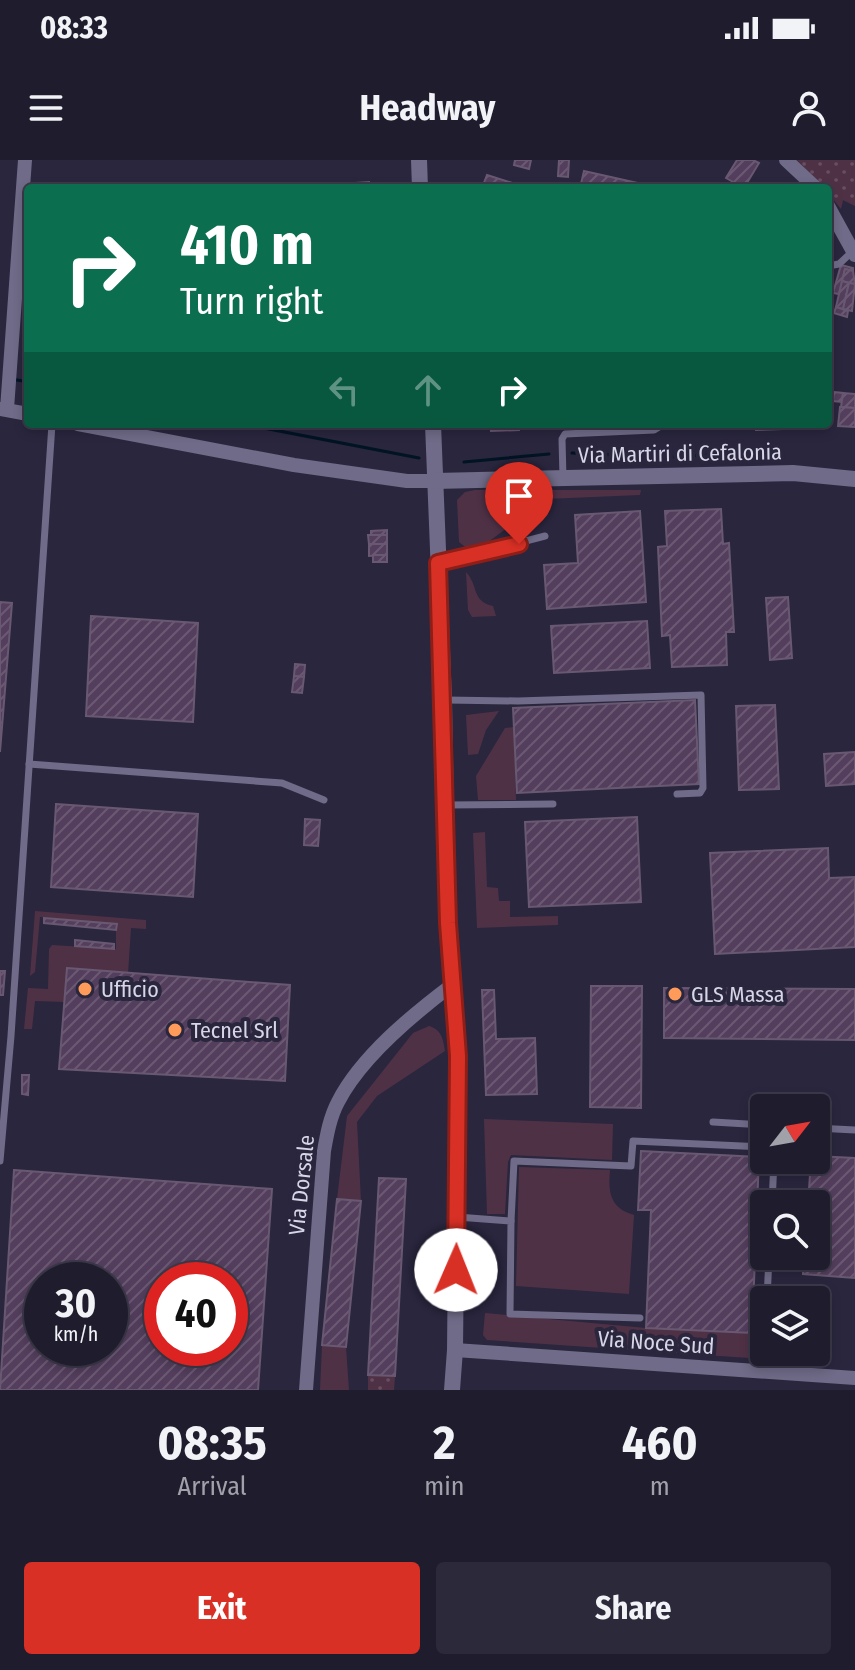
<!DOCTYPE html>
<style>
:root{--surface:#1f1c2e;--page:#2c293a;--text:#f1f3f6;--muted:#a1a1aa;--line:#3c3a4a;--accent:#d93025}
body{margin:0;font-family:"Fira Sans Condensed",sans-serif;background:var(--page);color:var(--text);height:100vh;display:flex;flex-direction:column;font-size:30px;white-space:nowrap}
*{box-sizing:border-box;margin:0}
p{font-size:26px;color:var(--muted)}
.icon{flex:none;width:44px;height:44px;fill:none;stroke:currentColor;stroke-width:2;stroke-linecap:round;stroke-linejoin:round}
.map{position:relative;height:1230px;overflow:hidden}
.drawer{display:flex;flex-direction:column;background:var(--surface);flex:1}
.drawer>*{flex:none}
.top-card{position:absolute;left:24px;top:24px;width:808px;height:244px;border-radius:8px;box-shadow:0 4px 12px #0003,0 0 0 2px var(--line);background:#0b6e4f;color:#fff;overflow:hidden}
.needle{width:52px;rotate:59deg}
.controls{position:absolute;left:750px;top:934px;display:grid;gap:16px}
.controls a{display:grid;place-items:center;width:80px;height:80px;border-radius:8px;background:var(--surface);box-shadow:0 4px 12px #0003,0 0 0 2px var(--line);font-size:40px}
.speed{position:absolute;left:24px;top:1102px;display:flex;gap:16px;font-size:40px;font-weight:700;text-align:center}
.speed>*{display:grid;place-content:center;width:104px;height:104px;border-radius:50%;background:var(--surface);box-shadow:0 4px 12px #0003,0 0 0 2px var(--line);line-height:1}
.speed small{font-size:20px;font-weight:400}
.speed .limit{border:12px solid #d22;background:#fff;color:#111}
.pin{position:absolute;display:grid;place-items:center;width:68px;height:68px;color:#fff;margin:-82px -34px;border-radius:50% 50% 50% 0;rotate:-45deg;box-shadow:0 0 8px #0007}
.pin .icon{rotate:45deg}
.me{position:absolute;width:88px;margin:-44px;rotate:1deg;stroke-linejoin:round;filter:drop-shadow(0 0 6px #0008)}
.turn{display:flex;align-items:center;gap:28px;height:168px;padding:0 24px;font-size:36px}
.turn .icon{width:104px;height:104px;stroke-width:2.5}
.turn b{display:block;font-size:56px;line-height:68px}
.lanes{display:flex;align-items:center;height:76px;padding:0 24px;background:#0003;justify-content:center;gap:40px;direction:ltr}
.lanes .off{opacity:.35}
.eta{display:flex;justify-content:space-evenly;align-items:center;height:136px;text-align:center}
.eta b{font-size:48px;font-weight:700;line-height:56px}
.primary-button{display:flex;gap:16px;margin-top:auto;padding:16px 24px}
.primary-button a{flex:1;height:92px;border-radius:8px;background:var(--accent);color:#fff;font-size:32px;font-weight:700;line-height:92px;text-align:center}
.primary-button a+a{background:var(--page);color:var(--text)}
.status{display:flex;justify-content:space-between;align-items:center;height:56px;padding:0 40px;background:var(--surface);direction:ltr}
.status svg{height:22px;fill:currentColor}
header{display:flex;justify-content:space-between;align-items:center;height:104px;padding:0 24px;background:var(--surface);font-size:36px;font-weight:700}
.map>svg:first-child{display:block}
.grass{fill:url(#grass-dots)}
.garden{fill:#4f3146}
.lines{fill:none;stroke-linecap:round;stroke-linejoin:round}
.stream{stroke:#001424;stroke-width:3}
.building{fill:url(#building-hatch);stroke:#695871;stroke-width:2;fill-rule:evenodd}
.service{stroke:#6f6b88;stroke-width:7}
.minor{stroke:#6f6b88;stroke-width:14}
.tertiary{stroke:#6f6b88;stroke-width:16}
.route-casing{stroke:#8d1f18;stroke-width:20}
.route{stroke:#d93025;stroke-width:14}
.poi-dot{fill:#ff9b5a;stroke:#29263e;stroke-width:3}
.labels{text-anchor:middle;stroke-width:8;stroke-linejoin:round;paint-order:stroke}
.street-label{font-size:22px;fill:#d7d6e6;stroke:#29263e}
.poi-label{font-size:22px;fill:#d7d6e6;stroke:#29263e;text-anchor:start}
</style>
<div class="status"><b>08:33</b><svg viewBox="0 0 49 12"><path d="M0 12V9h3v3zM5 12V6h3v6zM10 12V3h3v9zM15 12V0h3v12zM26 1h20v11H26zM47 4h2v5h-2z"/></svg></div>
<header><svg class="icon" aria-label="menu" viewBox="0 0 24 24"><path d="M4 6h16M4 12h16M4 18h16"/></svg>Headway<svg class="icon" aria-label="person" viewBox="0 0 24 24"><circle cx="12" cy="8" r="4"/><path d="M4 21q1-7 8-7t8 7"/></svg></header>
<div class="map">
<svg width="855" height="1230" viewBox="0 0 855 1230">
<defs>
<pattern id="grass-dots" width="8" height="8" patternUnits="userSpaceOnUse" patternTransform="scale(2)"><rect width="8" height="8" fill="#4f3146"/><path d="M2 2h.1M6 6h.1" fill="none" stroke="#684e61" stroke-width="1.8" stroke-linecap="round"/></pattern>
<pattern id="building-hatch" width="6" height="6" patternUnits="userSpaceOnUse" patternTransform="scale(2)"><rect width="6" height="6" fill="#533e5d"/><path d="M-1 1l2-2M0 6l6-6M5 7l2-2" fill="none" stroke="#6b5974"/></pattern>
</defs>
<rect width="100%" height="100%" fill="#29263e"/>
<g class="grass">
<path d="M797 0H855V46L843 40 841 49 828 33V28H824Z"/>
<path d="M368 1215 395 1216 394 1230H368Z"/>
</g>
<g class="garden">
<path d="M475 330H641L640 335 546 339 476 391 469 390 459 382 457 340 465 332Z"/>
<path d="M466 412C479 426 471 441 493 446L496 456 472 457 468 450Z"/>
<path d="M499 551 486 570 478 594 468 595 466 555Z"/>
<path d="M514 567 516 640H478L476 616 505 568Z"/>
<path d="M485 672 487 727 498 728 499 741H510V757L558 756V765L477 768 473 673Z"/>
<path d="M35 751 146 760V769L131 768 128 814 65 842 35 841 32 869H24L28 828 48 829 49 789 52 785 116 789V764L40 757 35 812 30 816Z"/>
<path d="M429 866C442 870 443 879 445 891L377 936 357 962 361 1041 337 1039 347 956 413 873Z"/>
<path d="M484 959 613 964 612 1000 511 995 508 1002 505 1054H487Z"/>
<path d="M519 1007 610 1010C608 1033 610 1048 634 1055L629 1134 516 1126Z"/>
<path d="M485 1153 646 1168 752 1173 749 1198 487 1180 483 1175Z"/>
<path d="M322 1185 346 1187 349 1230H320Z"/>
</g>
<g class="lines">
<g class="stream">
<path d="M12 219 28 222"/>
<path d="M243 264 419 298"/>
<path d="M572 293 666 297 730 294"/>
<path d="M464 302 549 294"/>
</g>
</g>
<g class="building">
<path d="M515 0H531L529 9 514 5Z"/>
<path d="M559 0H569L568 17 558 16Z"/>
<path d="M737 0H753L759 3 744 28 726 18Z"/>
<path d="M584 11 660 28H580Z"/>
<path d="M487 15 528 28H482Z"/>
<path d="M369 22V28H340V24Z"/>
<path d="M841 105 853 108V111L845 109 839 134 833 133Z"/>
<path d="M845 109 853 111 855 124 842 121Z"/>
<path d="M842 121 849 123 843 149 836 147Z"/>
<path d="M849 123 855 124 852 151 843 149Z"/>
<path d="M836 147 848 151 847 157 834 153Z"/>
<path d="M834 232 843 233 842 242 833 241Z"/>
<path d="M843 233 855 234V248L841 247Z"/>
<path d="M840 247 855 248V267L838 266Z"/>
<path d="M490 264H538V265L519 266V270L491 271Z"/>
<path d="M756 264H782V269L756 270Z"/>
<path d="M721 349 723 384 729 383 734 472H726L727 505 672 507 670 475 662 476 658 387 667 386 665 351Z"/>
<path d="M640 351 646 442 547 449 544 405 578 403 575 355Z"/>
<path d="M387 370V375H371V371Z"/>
<path d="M368 375H387V384H369Z"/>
<path d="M369 384H387V395L369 396Z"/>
<rect x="373" y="395" width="14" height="7"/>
<path d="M788 437 792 498 770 500 766 438Z"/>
<path d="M0 442 12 443 0 592Z"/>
<path d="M91 456 198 463 193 562 86 556Z"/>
<path d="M647 461 650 508 554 513 551 466Z"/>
<path d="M295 504 305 505 304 517 294 516Z"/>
<path d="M294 516 304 517 302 533 292 532Z"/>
<path d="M695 540 699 624 517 633 513 548Z"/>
<path d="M775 545 779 629 739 630 736 546Z"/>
<path d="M855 592V624L826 626 824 594Z"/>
<path d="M56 644 198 654 193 737 51 727Z"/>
<path d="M637 657 641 742 529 747 525 662Z"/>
<path d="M305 659 320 660 318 686 304 685Z"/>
<path d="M828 688 829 718 855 717V787L715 794 710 693Z"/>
<path d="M44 758 117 764 116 770 44 763Z"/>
<path d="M75 780 114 784V789L75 786Z"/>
<path d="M67 808 290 825 285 921 59 909Z"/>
<path d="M0 811H5L3 835H0Z"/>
<path d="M591 826H642L641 948 590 947Z"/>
<path d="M664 828 855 829V880L664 878Z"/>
<path d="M482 830H494L496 879 535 878 537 934 486 935Z"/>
<path d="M22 915H29L28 935 22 934Z"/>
<path d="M641 991 759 997 752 1173 646 1168 651 1050H638Z"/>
<path d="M816 996 855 998V1118L803 1114 804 1096H816V1044H808L811 1000H816Z"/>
<path d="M14 1010 272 1029 258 1230H0ZM42 1120H110V1188H42ZM162 1120H230V1188H162Z"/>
<path d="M379 1018 406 1019 395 1216 368 1215Z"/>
<path d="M337 1039 361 1041 346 1187 322 1185Z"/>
</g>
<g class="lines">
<g class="service">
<path d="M828 106 839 104 853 91"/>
<path d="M563 318 562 279 565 274 654 270 664 264"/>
<path d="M440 403 545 376"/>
<path d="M446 540 518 541 701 535 703 628 700 633 677 634"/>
<path d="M29 604 282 623 324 640"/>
<path d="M446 645 553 644"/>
<path d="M713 962 764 965"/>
<path d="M816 968 855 970"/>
<path d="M0 1001 11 876 52 264"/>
<path d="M772 1044 774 1000"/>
<path d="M457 1057 511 1061 510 1154 640 1158"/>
<path d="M511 1061 514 1001 631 1006 633 981 764 987"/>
<path d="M767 1140 769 1096"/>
</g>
<g class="minor">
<path d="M786 0 816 28"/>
<path d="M828 46 855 95"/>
<path d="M0 249 28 254"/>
<path d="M7 249 25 0"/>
<path d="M78 264 294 305 407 321H435"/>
<path d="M455 1190 855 1218"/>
<path d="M306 1230 324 991C327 974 330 957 338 942 361 897 412 855 452 825"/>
</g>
<g class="tertiary">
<path d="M419 0 420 28"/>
<path d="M433 264 444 540 448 763 458 896 455 1190 452 1230"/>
<path d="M435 321 793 313 855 319"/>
</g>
</g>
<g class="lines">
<defs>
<path id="route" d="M456 1110 458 896 448 763 438 403 519 384"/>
</defs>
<use href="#route" class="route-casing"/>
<use href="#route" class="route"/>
</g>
<g class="poi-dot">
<circle cx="85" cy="829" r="8"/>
<circle cx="675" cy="834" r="8"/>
<circle cx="175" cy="870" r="8"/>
</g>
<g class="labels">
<g class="street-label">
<text transform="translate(680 293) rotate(-1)" y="8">Via Martiri di Cefalonia</text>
<text transform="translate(301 1025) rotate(-84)" y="8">Via Dorsale</text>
<text transform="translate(656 1182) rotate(4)" y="8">Via Noce Sud</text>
</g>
<g class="poi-label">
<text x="101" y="837">Ufficio</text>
<text x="691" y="842">GLS Massa</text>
<text x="191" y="878">Tecnel Srl</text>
</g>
</g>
</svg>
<div class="controls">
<a><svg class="needle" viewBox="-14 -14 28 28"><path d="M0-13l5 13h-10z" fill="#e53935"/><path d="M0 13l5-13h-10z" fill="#a1a1aa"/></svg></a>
<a><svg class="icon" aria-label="search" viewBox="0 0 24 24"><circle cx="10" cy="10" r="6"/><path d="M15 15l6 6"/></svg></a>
<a><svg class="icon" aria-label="layers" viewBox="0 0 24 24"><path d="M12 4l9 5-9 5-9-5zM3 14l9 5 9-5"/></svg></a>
</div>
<div class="speed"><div>30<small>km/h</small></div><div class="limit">40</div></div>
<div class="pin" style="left:519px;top:384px;background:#d93025"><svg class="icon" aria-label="arrive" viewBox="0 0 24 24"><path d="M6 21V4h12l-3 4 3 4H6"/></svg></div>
<svg class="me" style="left:456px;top:1110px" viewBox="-20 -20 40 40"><circle r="19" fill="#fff"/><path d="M0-13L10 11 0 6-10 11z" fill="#d93025"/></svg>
<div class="top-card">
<div class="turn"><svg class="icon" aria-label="right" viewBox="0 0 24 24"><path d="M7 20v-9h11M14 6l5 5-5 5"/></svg><div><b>410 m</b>Turn right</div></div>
<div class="lanes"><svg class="icon off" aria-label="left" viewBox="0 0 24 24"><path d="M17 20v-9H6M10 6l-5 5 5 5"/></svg><svg class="icon off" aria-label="ahead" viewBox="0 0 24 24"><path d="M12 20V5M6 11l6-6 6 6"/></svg><svg class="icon" aria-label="right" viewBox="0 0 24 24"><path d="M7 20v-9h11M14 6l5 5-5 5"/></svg></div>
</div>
</div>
<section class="drawer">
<div class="eta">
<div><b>08:35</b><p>Arrival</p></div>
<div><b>2</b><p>min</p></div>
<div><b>460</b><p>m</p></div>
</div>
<div class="primary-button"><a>Exit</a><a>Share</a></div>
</section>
